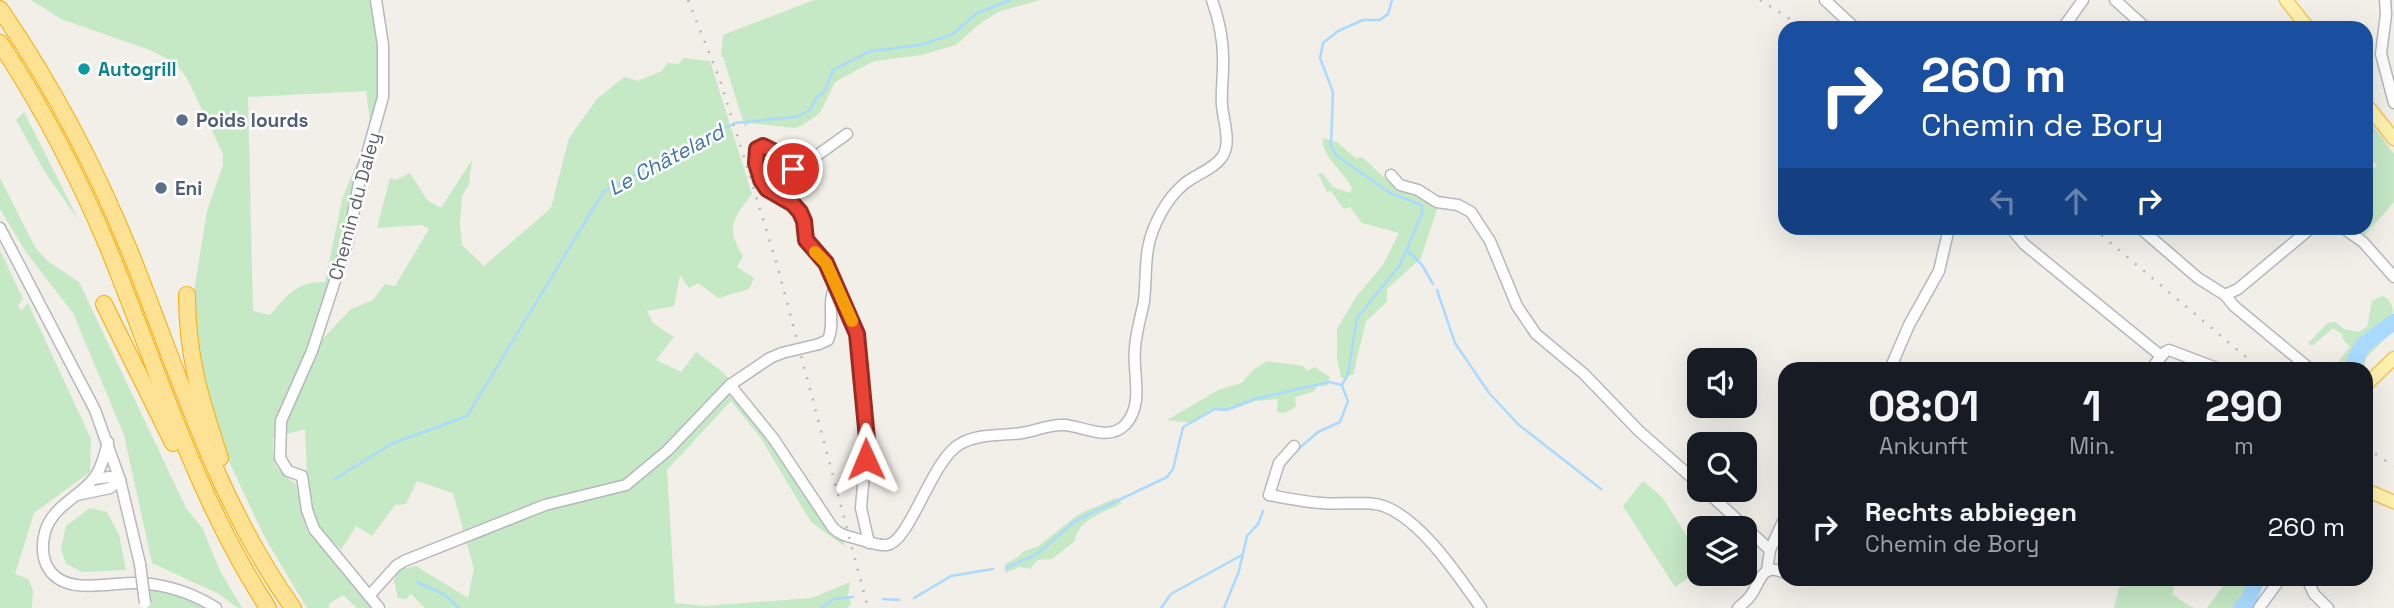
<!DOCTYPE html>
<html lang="de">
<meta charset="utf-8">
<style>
:root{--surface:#171b24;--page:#20242c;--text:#f1f3f6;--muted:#9ea1a6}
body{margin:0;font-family:"Space Grotesk",sans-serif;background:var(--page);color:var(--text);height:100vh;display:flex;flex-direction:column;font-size:26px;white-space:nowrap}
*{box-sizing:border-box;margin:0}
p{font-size:23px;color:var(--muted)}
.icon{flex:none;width:38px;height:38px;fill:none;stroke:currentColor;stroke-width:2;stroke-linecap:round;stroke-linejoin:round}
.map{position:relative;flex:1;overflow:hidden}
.details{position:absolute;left:1778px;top:362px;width:595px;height:224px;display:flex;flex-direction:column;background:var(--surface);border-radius:21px;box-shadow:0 7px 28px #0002}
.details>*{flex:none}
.top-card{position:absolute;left:1778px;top:21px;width:595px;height:214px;border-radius:21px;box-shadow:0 7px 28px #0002;background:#1a4fa0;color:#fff;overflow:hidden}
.tools{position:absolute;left:1687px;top:348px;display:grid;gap:14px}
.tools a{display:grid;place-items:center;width:70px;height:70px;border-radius:14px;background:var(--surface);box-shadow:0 7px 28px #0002;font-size:35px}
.pin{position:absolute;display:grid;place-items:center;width:60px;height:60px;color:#fff;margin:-30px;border:4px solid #fff;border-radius:50%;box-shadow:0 2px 7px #0007}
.me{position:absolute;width:77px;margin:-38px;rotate:359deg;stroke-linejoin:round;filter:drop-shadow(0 0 5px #0008)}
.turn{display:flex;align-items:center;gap:24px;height:147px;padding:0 28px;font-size:32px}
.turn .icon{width:91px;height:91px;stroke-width:2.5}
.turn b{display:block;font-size:49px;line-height:60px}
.lanes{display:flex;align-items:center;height:66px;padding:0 28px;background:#0003;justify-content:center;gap:35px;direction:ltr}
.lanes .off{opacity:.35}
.eta{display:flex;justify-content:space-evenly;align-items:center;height:119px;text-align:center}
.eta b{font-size:42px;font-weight:800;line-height:49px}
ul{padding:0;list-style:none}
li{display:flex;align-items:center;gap:21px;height:91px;padding:0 28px}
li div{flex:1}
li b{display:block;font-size:26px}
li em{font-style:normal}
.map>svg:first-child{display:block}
.green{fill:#c5e8c5}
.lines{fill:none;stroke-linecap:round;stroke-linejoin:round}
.stream{stroke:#aadaff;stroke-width:2.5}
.river{stroke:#aadaff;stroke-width:16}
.minor-casing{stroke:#b5b8bc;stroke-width:13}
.major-casing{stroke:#f2c960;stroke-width:15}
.highway-casing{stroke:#f9ab00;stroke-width:18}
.minor{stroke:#fff;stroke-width:10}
.major{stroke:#fff2af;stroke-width:12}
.highway{stroke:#fde293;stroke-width:16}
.rail{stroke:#b6b7b8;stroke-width:2.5;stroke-dasharray:2 9;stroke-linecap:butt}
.minor-bridge-casing{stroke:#b5b8bc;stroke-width:13;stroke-linecap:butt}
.minor-bridge{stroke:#fff;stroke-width:10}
.route-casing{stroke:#982c22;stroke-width:18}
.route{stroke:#ea4335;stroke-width:12}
.slow{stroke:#f59e0b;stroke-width:12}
.culture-dot{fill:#0f9aa8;stroke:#fff;stroke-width:2.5}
.service-dot{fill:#5c6f8a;stroke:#fff;stroke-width:2.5}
.labels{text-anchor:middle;stroke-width:5;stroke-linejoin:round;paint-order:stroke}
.culture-label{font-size:19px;font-weight:bold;fill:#0d838f;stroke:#fff;text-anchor:start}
.service-label{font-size:19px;font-weight:bold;fill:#4e5e75;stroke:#fff;text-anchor:start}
.street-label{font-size:19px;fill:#5f6368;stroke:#fff}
.water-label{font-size:21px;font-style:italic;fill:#4174aa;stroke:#fff}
</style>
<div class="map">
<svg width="2394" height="608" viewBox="0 0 2394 608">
<rect width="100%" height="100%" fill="#f1efe8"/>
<g class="green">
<path d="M31 0H376L383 97 372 135 366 91 248 97 253 311 270 315C289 294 295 282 325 282L342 200 357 162 364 163 313 349 351 309 373 300 385 284 395 286 429 229 422 225 377 228 390 178 396 180 410 173 427 200 441 208 472 160 469 185 462 196 460 224 462 245 484 266 551 208 569 138 597 99 624 77 638 81 662 71 667 63 679 64 683 58 710 61 752 194C733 219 725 227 743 256L737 267 754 278 749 289 718 298 698 283 689 288 680 275 674 306 647 311 653 323 674 337 656 360 681 372 696 352 724 373 844 537V546L811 522 760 437 731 401 667 470 675 603 705 606 812 598 850 582 848 595 851 604 847 608H425L411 594 406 599 398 598 394 581 398 570 416 566 468 598 474 569 453 493 417 481 406 504 395 505 372 536 356 526 341 550 321 530 308 498 305 429 273 438C272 464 274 469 296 484L307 531 373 608H357L343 595 329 604V608H307L266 540 224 451 198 363 192 304 207 211 223 165V154L187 78 174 62 150 50 61 19Z"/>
<path d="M814 0H1040L998 12 978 25 956 45 921 55 875 61 868 64 835 82 820 113 803 125 795 128 749 123 745 127 723 57H721L723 35Z"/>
<path d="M24 112 79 221 45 172 16 120Z"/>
<path d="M2366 117 2394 154V202L2365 235 2352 228H2366V177L2377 165 2366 153Z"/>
<path d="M1323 138 1337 142 1355 158 1362 157 1387 180 1417 192 1438 206 1421 258 1387 289V302L1366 321 1353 375H1349L1347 380 1341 377 1337 358V329L1356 297 1383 265 1399 233 1362 223 1350 207 1344 209 1331 191 1327 192 1318 174 1322 173 1333 187 1350 193 1352 188C1344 170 1322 159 1323 138Z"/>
<path d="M0 178 36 249 49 262 79 282 186 508 203 529 220 571 242 608H238L219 594 152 563 124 435 73 313 26 252 0 209Z"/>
<path d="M0 250 23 299 18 305 21 311 28 303 91 439 90 472 34 513 15 574 28 579 33 590 32 608H0Z"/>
<path d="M2382 296C2394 300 2394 315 2394 329L2366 358 2364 369H2341L2343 367 2338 362 2350 347 2342 338 2343 335 2333 328 2312 346 2308 343 2328 323 2336 322 2344 329 2358 332 2367 327 2372 301Z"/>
<path d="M1267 361 1303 366 1307 371 1315 367 1330 377 1327 386H1318L1313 392 1295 397 1296 407 1285 413 1277 412 1278 399 1255 401 1234 409 1210 410 1194 423 1167 420 1220 389 1242 383 1253 370Z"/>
<path d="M1643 481 1662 497 1699 555V571L1675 587 1623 506Z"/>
<path d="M1116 498 1122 503C1105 512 1077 520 1075 541L1052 559 1038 560 1030 569 1020 567 1005 573V564L1018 557 1024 551 1037 547 1079 514Z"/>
<path d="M90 508 107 512 119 535 126 570 83 572 66 564 61 549 66 526Z"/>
<path d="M2135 579H2176L2172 594 2191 607 2196 608H2114L2119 588Z"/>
<path d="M2228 579H2275L2255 587 2249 608H2207Z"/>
<path d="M152 589 177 595 207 608H146L144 590Z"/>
</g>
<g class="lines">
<g class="stream">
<path d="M1408 251 1422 265 1433 284"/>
<path d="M1437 290 1455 343 1489 393 1519 425 1601 489"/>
<path d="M1342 385 1348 374 1357 318 1400 265 1422 213V205L1390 193 1336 155 1331 145 1333 92 1320 58 1323 43 1338 31 1363 20H1380L1388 14 1392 0"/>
<path d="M1296 451 1318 432 1340 422 1348 401 1342 386"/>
<path d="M335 479 391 444 467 416 604 191 735 123 796 117 810 110 817 97 825 91 833 70 871 51 920 45 953 34 977 13 1010 0"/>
<path d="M1006 568 1037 554 1075 521 1167 477 1173 469 1183 427 1215 409 1226 410 1255 399 1329 382 1342 385"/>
<path d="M417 582 445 595 459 608"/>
<path d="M914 598 951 576 993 569"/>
<path d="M883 599 899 600"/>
<path d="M821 608 834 599 853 597"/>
<path d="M1161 608 1171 594 1242 555"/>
<path d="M1224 608 1239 571 1247 536 1258 524 1263 511"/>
</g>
<g class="river">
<path d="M2351 369 2362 346 2394 322"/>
<path d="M2241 608 2248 601 2257 579"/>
</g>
<defs>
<g id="minor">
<path d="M376 0 383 45V97L359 183 348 241 312 351 281 421 280 458 288 471 302 476 307 510 314 529 379 608"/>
<path d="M1825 0 1855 28"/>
<path d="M2115 0 2146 28"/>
<path d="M2385 0 2386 14 2381 54 2394 103"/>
<path d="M2063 28 2083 0"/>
<path d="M847 134 798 169C782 167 776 144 758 148L755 156 761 180 767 189 793 204 800 212 804 221 806 241 826 263 857 334 867 439 861 508 869 543"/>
<path d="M1391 175 1400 185 1418 190 1437 202 1458 205 1471 212 1490 241 1517 306 1536 334 1584 374 1639 431 1699 484"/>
<path d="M0 228 95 410 120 480 140 564"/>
<path d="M2011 228 2024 244 2161 356"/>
<path d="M2140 228 2198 278 2225 295 2234 306 2310 369"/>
<path d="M2343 228 2363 242 2394 277"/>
<path d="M2225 295 2238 289 2311 228"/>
<path d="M819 344 828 340C836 322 825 300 837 284"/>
<path d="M1890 369 1909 325 1939 271 1949 228"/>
<path d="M2151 369 2165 352 2169 350 2219 369"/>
<path d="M730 385 770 358 782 353"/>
<path d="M108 442C105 454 102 467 95 477 79 498 53 505 45 532 42 543 42 554 46 564 62 599 111 581 140 583 167 585 193 593 216 608"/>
<path d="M1294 446 1279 463 1269 495C1286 498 1304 502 1322 503 1342 505 1368 500 1386 507 1423 522 1459 577 1481 608"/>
<path d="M93 479 110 477 120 480"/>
<path d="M1705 490 1770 550"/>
<path d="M77 495 110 488 120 480"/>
<path d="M1767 571 1770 550 1785 517"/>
<path d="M1799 579H1803"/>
<path d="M2307 579 2314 594 2328 608"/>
<path d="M369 596 396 566 404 561 545 505 626 485 667 451 730 385 773 438 833 528C843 537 849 536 861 540 869 542 878 546 887 545 910 542 932 459 960 444 979 433 1002 436 1022 433 1036 431 1049 424 1064 425 1083 426 1108 442 1125 425 1145 404 1132 373 1135 348 1136 332 1141 317 1144 301 1146 284 1145 266 1148 248 1152 226 1166 199 1184 184 1196 174 1213 170 1222 157 1232 143 1223 120 1222 105 1221 92 1223 80 1223 67 1224 44 1220 22 1212 0"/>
<path d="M1738 608C1742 604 1748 600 1751 595 1761 581 1761 562 1785 573"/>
<path d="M2259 608 2280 579"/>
</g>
<g id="major">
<path d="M2286 0 2308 28"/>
<path d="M2366 104 2394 139"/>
<path d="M2366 385 2394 358"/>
<path d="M2366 490 2394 502"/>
</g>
<g id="highway">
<path d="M0 9C52 85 95 166 130 252 179 374 216 500 293 608"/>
<path d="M0 43C42 107 77 174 107 245 158 369 194 494 268 608"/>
<path d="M187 295C187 357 201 401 220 458"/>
<path d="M104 304 173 443"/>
</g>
</defs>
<use href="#minor" class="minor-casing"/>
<use href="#major" class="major-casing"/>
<use href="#highway" class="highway-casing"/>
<use href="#minor" class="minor"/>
<use href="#major" class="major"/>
<use href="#highway" class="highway"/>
<g class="rail">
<path d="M688 0 720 80 776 261 868 608"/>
<path d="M1760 0 1804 28"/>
<path d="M2093 228 2260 369"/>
<path d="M2366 448 2394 466"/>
</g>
<defs>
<g id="minor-bridge">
<path d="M782 353 819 344"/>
<path d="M140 564 145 603"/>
</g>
</defs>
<use href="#minor-bridge" class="minor-bridge-casing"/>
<use href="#minor-bridge" class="minor-bridge"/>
</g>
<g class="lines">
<defs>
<path id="route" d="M793 169 773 151 763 146 757 149 756 163 761 180 767 189 793 204 800 212 804 221 806 240 826 263 857 334 867 439 866 459"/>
</defs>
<use href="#route" class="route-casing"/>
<use href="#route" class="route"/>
<path class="slow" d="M815 252 826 263 852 321"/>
</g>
<circle class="culture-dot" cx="84" cy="69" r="7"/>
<g class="service-dot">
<circle cx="182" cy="120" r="7"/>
<circle cx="161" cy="188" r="7"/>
</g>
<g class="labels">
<g class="culture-label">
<text x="98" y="76">Autogrill</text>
</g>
<g class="service-label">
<text x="196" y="127">Poids lourds</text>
<text x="175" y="195">Eni</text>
</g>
<g class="street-label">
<text transform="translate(354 206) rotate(-75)" y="7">Chemin du Daley</text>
</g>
<g class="water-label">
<text transform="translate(666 160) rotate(-28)" y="7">Le Châtelard</text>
</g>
</g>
</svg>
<div class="tools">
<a><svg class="icon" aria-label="sound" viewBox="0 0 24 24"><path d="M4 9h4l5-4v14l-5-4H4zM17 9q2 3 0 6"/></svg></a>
<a><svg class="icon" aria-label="search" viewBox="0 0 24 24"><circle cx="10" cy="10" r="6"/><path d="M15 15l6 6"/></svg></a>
<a><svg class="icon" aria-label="layers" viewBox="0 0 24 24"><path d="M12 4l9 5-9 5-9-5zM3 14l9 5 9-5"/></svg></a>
</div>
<div class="pin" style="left:793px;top:169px;background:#d93025"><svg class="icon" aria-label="arrive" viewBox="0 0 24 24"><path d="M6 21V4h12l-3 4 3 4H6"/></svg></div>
<svg class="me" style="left:866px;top:459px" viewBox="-20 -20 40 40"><path d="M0-17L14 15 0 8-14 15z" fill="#ea4335" stroke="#fff" stroke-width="4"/></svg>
<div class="top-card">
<div class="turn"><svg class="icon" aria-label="right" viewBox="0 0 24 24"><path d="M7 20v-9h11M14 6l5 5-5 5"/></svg><div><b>260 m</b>Chemin de Bory</div></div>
<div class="lanes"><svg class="icon off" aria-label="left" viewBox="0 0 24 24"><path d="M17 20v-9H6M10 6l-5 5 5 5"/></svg><svg class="icon off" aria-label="ahead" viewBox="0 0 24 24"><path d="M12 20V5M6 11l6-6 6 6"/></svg><svg class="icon" aria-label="right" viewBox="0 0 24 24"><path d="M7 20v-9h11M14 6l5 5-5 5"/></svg></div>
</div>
<section class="details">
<div class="eta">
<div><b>08:01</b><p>Ankunft</p></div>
<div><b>1</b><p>Min.</p></div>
<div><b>290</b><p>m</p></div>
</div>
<ul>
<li><svg class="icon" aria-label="right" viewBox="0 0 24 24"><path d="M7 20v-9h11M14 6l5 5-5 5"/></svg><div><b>Rechts abbiegen</b><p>Chemin de Bory</p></div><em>260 m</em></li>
</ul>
</section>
</div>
